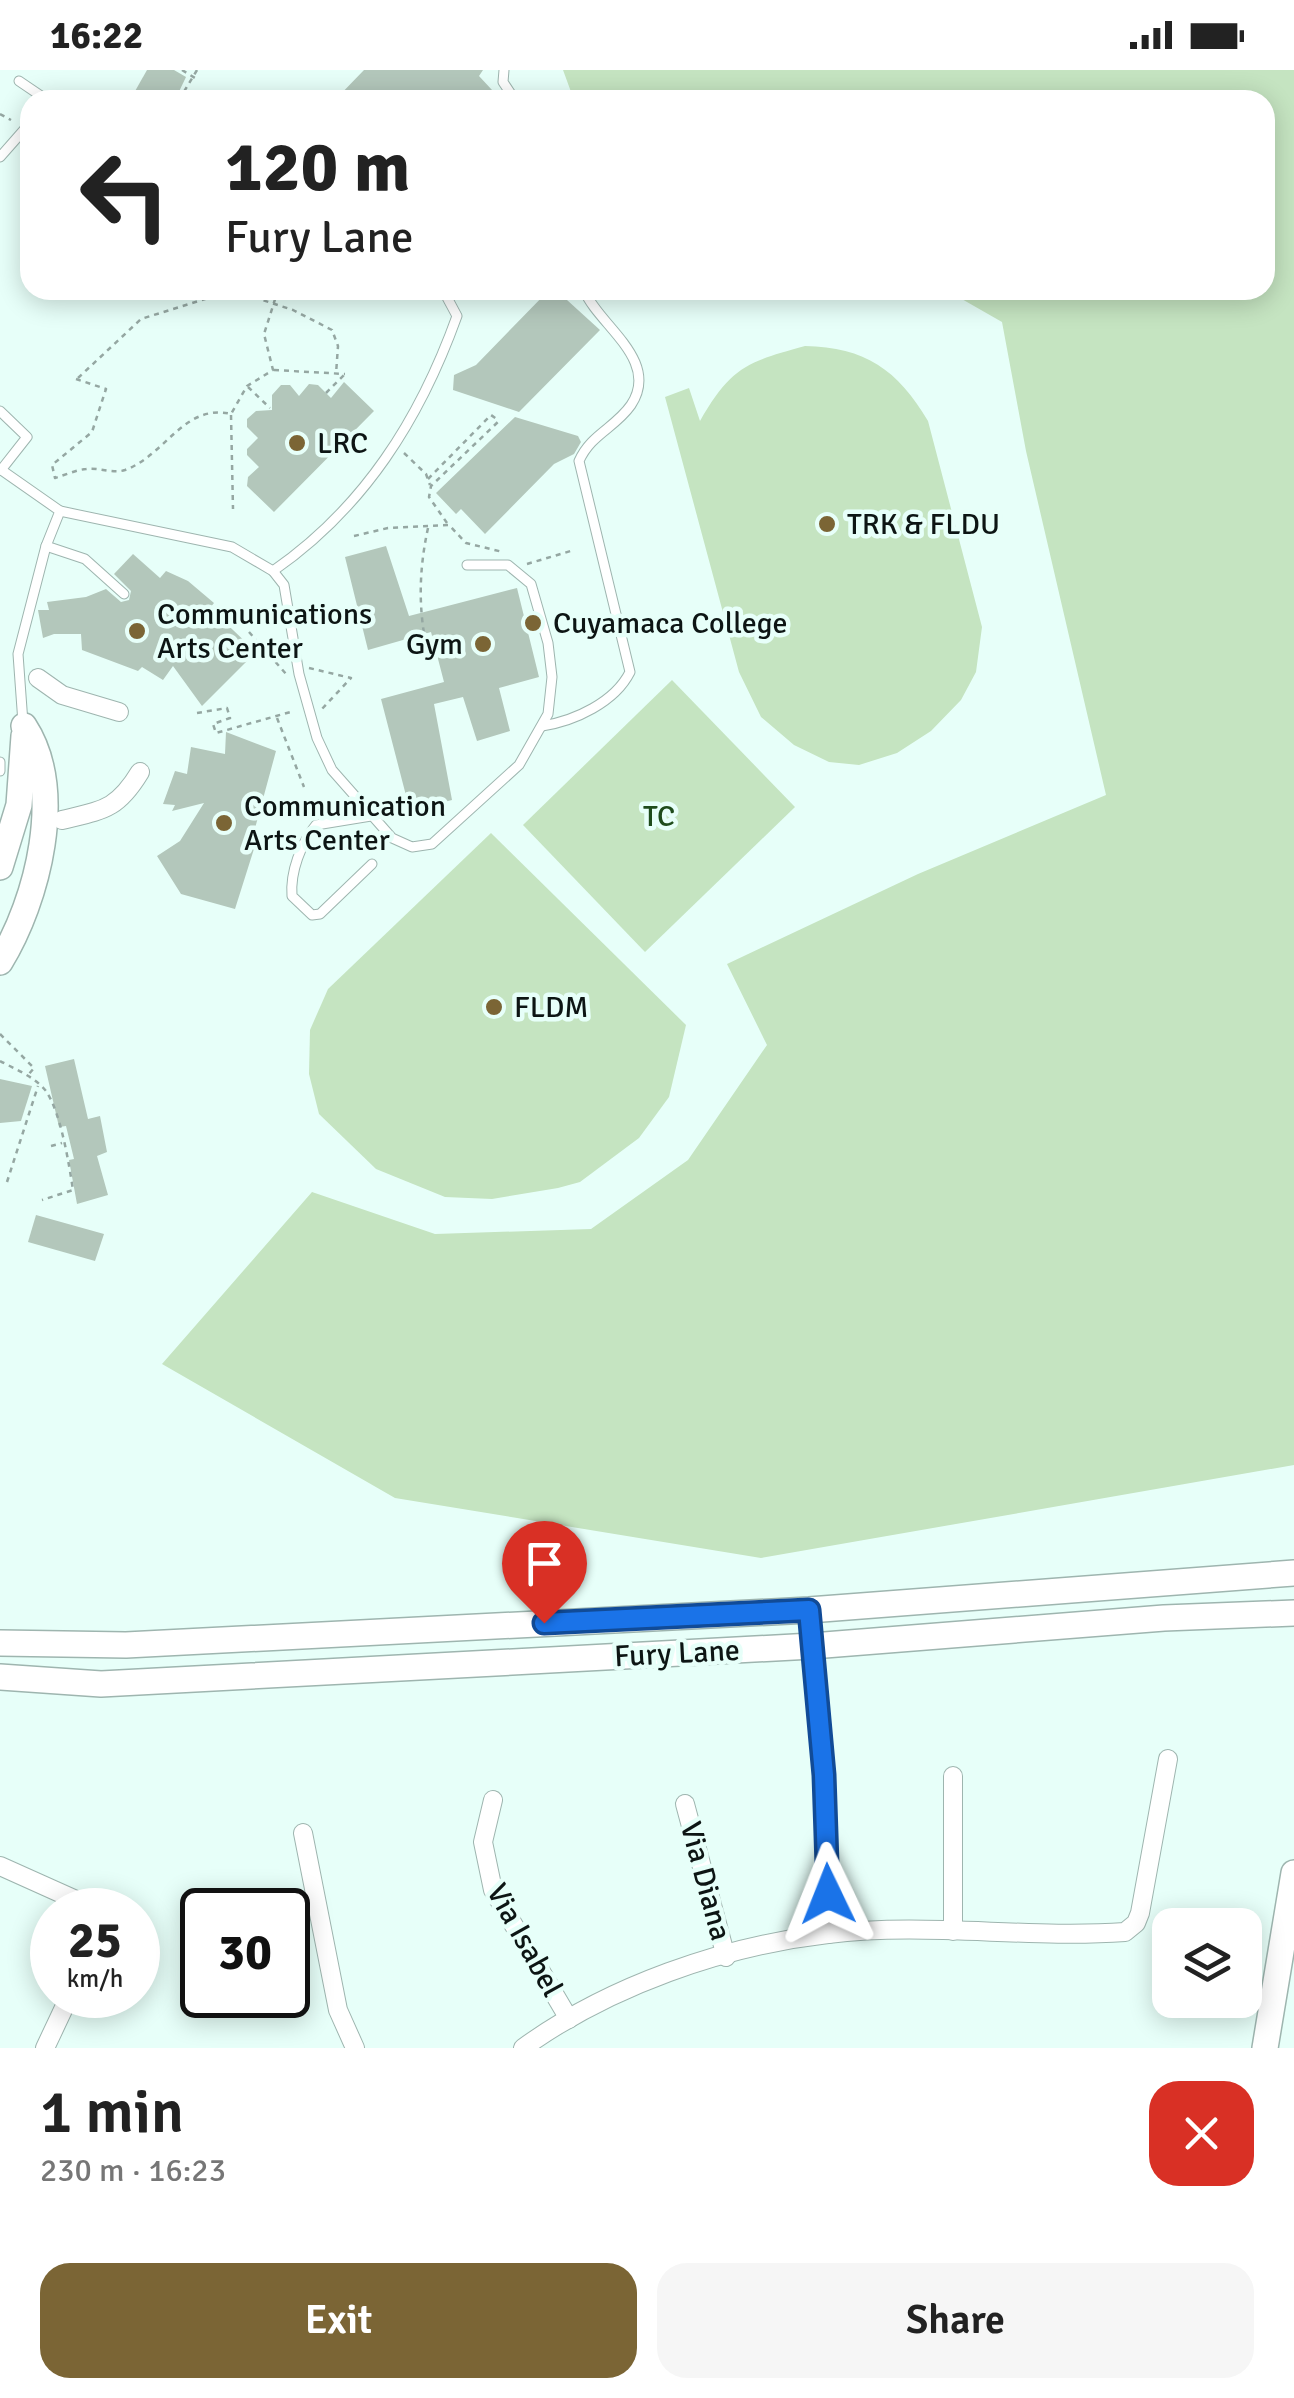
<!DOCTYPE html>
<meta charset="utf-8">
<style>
:root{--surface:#fff;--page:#f6f6f6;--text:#222;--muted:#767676;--accent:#7b6535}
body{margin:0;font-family:Signika,sans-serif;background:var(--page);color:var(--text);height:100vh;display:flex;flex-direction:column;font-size:38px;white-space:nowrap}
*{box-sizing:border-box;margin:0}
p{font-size:32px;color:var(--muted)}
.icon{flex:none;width:55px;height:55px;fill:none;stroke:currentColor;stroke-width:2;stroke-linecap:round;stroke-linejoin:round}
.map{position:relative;height:1978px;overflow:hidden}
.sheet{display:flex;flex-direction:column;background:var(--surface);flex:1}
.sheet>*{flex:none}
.guide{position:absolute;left:20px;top:20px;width:1255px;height:210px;border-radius:30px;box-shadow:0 5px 25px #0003;background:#fff;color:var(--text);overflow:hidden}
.controls{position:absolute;left:1152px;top:1838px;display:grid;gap:20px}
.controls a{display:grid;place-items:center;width:110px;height:110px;border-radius:20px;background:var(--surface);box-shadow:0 5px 25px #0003;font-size:50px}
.speed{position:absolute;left:30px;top:1818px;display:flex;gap:20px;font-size:50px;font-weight:700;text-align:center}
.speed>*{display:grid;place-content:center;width:130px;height:130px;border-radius:50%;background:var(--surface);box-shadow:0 5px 25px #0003;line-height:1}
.speed small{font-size:25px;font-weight:400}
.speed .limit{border:5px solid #111;border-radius:15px;background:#fff;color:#111}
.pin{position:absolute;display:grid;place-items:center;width:85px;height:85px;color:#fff;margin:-102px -42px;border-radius:50% 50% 50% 0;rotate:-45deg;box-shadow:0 0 10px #0007}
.pin .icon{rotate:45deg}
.me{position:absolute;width:110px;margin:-55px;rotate:358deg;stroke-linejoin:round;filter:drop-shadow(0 0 8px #0008)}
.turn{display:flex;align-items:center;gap:35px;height:210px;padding:0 40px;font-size:45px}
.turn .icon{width:130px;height:130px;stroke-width:2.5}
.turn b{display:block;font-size:70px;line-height:85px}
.round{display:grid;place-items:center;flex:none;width:105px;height:105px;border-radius:30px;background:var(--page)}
.head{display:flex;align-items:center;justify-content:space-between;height:170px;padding:0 40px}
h1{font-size:60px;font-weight:600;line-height:75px}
.primary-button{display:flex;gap:20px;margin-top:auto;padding:20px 40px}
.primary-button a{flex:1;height:115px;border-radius:30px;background:var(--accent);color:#fff;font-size:40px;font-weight:600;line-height:115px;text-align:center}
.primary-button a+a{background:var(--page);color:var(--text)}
.status{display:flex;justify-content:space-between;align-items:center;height:70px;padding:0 50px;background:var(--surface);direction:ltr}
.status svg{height:28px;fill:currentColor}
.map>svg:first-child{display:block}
.green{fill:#c5e4c1}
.building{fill:#b3c7bb}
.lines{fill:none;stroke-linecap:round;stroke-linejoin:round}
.lane-casing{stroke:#9eb5af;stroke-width:11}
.street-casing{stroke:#9eb5af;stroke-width:20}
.secondary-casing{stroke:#9eb5af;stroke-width:28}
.path{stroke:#95a7a2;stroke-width:2.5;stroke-dasharray:5 5;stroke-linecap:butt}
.lane{stroke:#fff;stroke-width:9}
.street{stroke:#fff;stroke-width:18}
.secondary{stroke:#fff;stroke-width:25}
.path-bridge{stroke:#95a7a2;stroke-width:2.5;stroke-dasharray:5 5;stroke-linecap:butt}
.route-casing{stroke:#114b97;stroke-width:25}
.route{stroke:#1a73e8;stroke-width:18}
.poi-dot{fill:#7b6535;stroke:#e7fff9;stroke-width:4}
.labels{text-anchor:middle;stroke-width:9;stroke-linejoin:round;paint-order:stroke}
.poi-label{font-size:30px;fill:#0d1514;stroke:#e7fff9;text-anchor:start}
.park-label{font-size:30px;fill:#1f4c1c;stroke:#e7fff9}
.street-label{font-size:30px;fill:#0d1514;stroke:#e7fff9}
</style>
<div class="status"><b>16:22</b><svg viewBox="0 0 49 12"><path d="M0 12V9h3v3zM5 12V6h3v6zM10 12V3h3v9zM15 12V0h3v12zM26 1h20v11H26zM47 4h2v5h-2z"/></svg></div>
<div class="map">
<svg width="1294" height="1978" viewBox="0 0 1294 1978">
<rect width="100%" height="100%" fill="#e7fff9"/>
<g class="green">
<path d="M563 0H1294V1395L761 1488 395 1428 162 1294 312 1122 435 1164 591 1159 688 1090 767 975 727 894 918 804 1106 725 1026 381 1002 252 946 220H1265V30H574Z"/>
<path d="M805 276C865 277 898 300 928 351L982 557 976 602 961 630 931 661 897 683 859 695 829 692 794 675 761 647 739 602 665 327 689 318 700 351C731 297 747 292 805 276Z"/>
<path d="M672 610 795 737 645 882 523 755Z"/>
<path d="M491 763 686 955 669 1027 639 1068 580 1112 558 1118 492 1129 445 1127 376 1099 319 1044 309 1004 310 960 328 919Z"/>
</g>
<g class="building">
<path d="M147 0H174L186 7 175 30H130Z"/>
<path d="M364 0H483L479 6 492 20V30H335Z"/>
<path d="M549 220H556L600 260 519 342 453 320 454 305 476 295Z"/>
<path d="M344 312 374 341 274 442 247 416 248 407 259 397 247 385V379L258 368 247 357V349L256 341 272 340V325L281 315H290L299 326 309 314 318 315 331 328Z"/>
<path d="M515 347 578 366 581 372 574 384 554 394 485 464 461 439 456 444 436 423Z"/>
<path d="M386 476 409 546 517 518 539 607 499 618 510 661 477 671 463 627 434 634 452 730 410 741 381 629 444 612 431 562 368 580 345 487Z"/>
<path d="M133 484 160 508 166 501 188 511 214 533 210 538 256 582 202 636 173 596 163 610 142 597 138 601 82 580 81 564H54L43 568 38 540H49L47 532 86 527 106 519 121 532 129 530 131 521 114 504Z"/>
<path d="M226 662 276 681 254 762 259 763 235 839 181 824 157 786 180 771 204 733 172 741 175 735 163 734 175 701 187 704 191 677 225 684Z"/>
<path d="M74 989 88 1049 100 1046 107 1082 97 1086 108 1125 77 1134 69 1090 74 1089 66 1056 59 1057 45 996Z"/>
<path d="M0 1009 32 1016 21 1051 0 1053Z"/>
<path d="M36 1145 104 1164 95 1191 28 1172Z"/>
</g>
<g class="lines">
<defs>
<g id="lane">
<path d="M504 0 503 12 515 30"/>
<path d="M19 11 47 30"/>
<path d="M0 87 30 53"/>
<path d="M0 341 27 367 1 400"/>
<path d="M0 399 60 441 46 476 18 584 23 653"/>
<path d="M60 441 232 477 273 501 284 515 299 604 317 668 332 700 392 768 412 777 432 774 519 695 548 644 552 607 548 573 531 514 508 495H467"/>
<path d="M46 476 85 489 124 524"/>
<path d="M273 501C364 438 420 349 457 246L443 220"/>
<path d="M542 656C575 651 615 632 630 602L579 391C591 364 615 358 631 335 661 290 598 255 584 220"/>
<path d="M0 692V701"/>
<path d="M371 746 316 755C301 773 290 802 292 826L312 845 320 844 372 794"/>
</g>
<g id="street">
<path d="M38 608 62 625 119 642"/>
<path d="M62 750C103 740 117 740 140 702"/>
<path d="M809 1540 824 1705 829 1864"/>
<path d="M493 1730 483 1772 493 1820 569 1949"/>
<path d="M685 1734 726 1887"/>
<path d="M303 1763 338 1940 355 1978"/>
<path d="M0 1796 87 1835 88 1840"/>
<path d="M953 1861V1706"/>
<path d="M45 1978 70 1925"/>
<path d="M523 1978C609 1916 723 1876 828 1864 926 1852 1027 1869 1125 1862L1136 1853 1140 1843 1168 1689"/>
</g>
<g id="secondary">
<path d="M0 797 19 735 24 666"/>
<path d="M0 892C38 830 66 720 24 656"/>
<path d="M0 1573 126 1575 809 1540 1294 1503"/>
<path d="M0 1607 101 1614 812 1576 1164 1548 1294 1543"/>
<path d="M1265 1978 1294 1803"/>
</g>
</defs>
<use href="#lane" class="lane-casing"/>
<use href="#street" class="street-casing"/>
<use href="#secondary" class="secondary-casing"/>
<g class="path">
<path d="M182 0 195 8"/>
<path d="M0 44 11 50"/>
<path d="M235 221 293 240 332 260 338 276 336 304"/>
<path d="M274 300 345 304"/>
<path d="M78 308 141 249 234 220"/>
<path d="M76 309 106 319 92 362 52 395 55 408C65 405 76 400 86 399 98 397 113 404 125 400 166 385 184 333 231 344L247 316 273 300 264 264 278 220"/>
<path d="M248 317 270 338"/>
<path d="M326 323 344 305"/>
<path d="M231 345 233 439"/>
<path d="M404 383 426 404 430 415"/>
<path d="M428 409 491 345 498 350"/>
<path d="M447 453 429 427 431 416 500 350"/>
<path d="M428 458C418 504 418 546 430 592"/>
<path d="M354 466 388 458 449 455 466 473 503 482"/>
<path d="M527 494 574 480"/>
<path d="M249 562 287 605"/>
<path d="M309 598 351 608 321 640"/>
<path d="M197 643 227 638 230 648 213 654 216 663 294 641"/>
<path d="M277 648 304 717"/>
<path d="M0 964 34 998 29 1004"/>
<path d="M0 991C15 999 35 1007 46 1021 61 1043 69 1094 73 1120L42 1130"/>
<path d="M51 1076 62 1073"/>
<path d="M7 1112 38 1016"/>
</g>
<use href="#lane" class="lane"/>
<use href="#street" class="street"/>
<use href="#secondary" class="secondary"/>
<path class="path-bridge" d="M179 30 197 0"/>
</g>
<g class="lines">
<defs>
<path id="route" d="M544 1553 809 1540 824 1705 828 1824"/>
</defs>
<use href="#route" class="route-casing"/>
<use href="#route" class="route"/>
</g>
<g class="poi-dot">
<circle cx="297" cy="373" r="10"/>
<circle cx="827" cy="454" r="10"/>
<circle cx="533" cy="553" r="10"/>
<circle cx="137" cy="561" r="10"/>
<circle cx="483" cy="574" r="10"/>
<circle cx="224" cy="753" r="10"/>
<circle cx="494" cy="937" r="10"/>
</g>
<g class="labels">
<g class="poi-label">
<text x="317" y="383">LRC</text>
<text x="847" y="464">TRK &amp; FLDU</text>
<text x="157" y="554">Communications<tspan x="157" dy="34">Arts Center</tspan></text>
<text x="553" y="563">Cuyamaca College</text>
<text x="463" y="584" text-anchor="end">Gym</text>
<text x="244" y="746">Communication<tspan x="244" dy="34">Arts Center</tspan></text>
<text x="514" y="947">FLDM</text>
</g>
<g class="park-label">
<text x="659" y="756">TC</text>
</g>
<g class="street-label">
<text transform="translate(677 1583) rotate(-3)" y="10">Fury Lane</text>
<text transform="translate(706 1811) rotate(75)" y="10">Via Diana</text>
<text transform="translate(525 1870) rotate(61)" y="10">Via Isabel</text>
</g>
</g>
</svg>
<div class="controls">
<a><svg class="icon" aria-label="layers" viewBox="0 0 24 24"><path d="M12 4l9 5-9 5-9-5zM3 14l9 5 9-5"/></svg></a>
</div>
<div class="speed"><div>25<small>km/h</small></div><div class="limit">30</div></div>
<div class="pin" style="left:544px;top:1553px;background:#d93025"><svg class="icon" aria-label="arrive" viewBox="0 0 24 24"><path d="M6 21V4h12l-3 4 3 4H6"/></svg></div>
<svg class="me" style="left:828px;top:1824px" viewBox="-20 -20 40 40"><path d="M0-17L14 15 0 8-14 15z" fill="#1a73e8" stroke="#fff" stroke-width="4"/></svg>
<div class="guide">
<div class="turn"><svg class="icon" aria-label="left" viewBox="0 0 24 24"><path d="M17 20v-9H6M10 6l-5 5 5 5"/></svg><div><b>120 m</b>Fury Lane</div></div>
</div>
</div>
<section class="sheet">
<div class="head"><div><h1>1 min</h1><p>230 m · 16:23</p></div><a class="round" style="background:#d93025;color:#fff"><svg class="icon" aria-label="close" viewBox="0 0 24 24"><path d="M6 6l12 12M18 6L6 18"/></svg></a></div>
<div class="primary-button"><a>Exit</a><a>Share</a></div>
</section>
